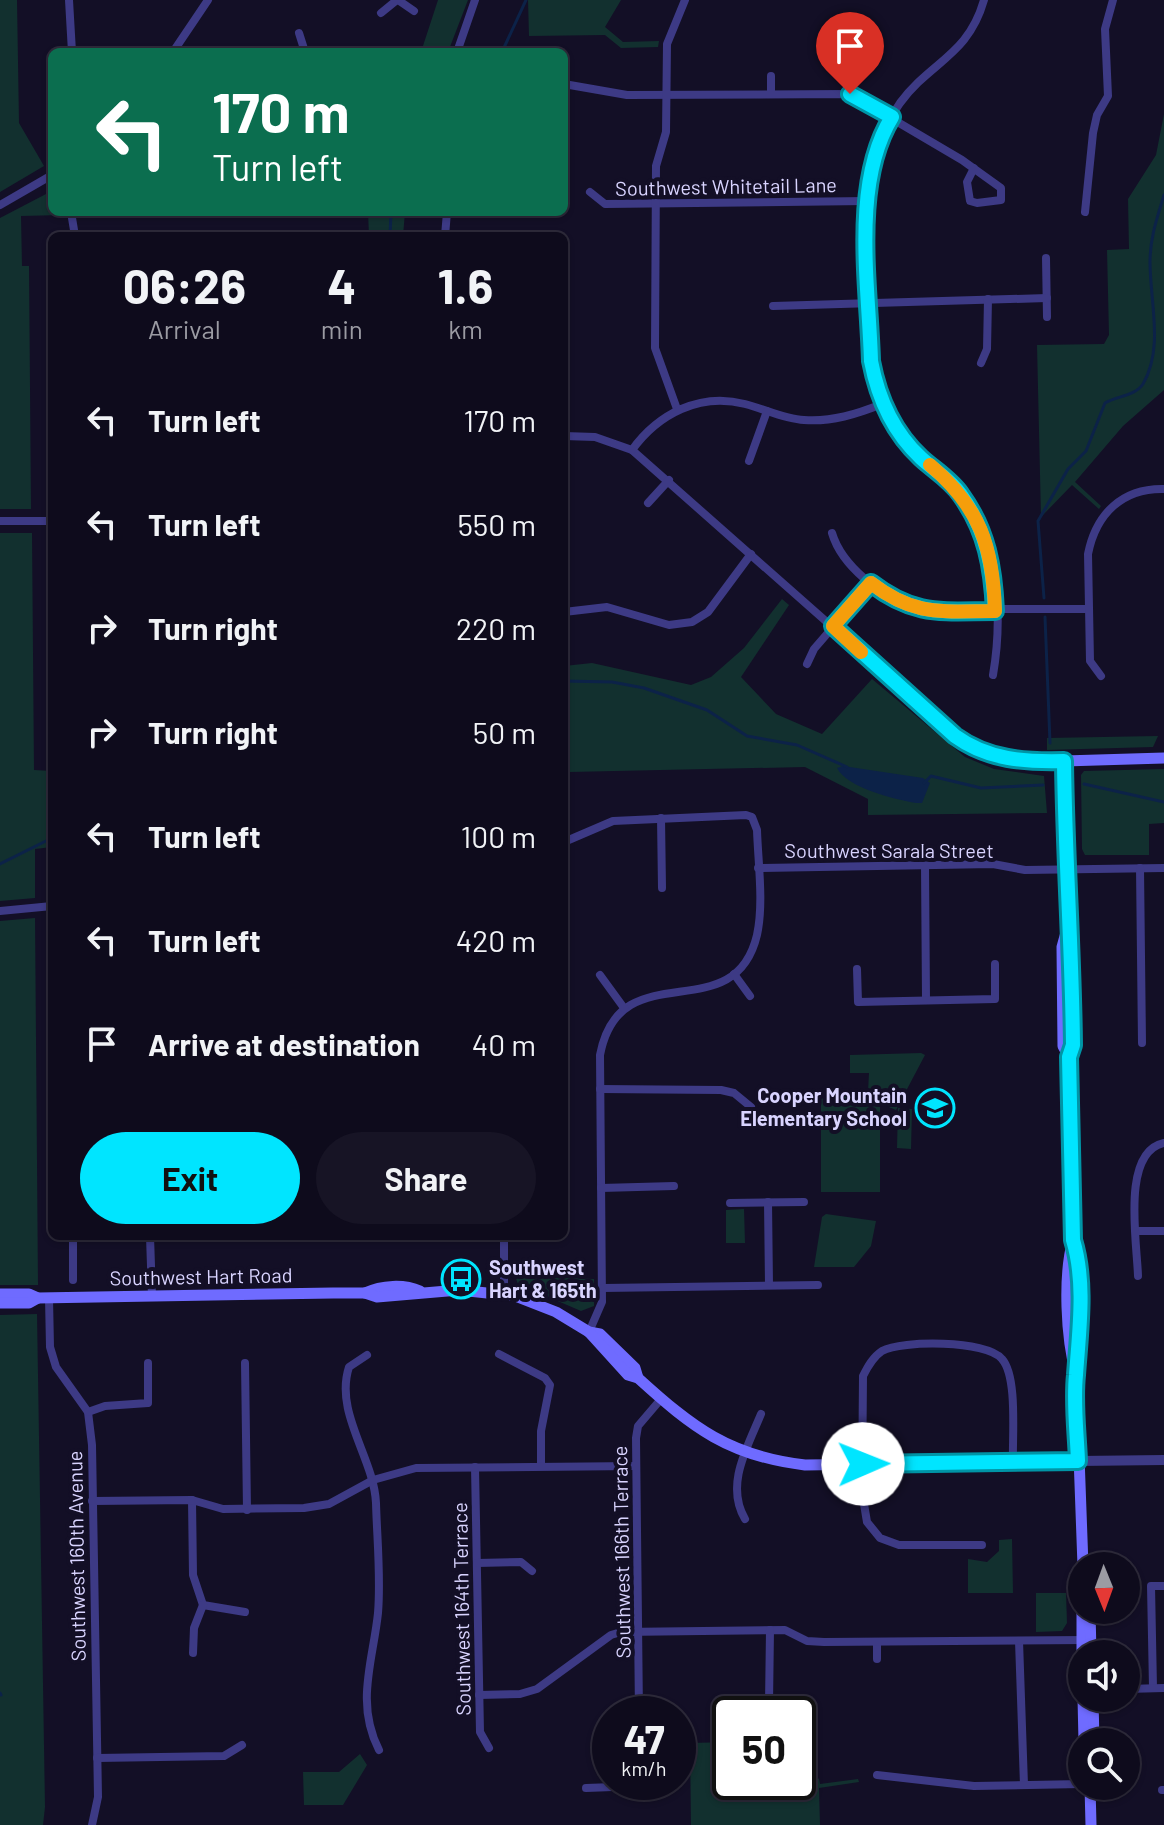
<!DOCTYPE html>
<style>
:root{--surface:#0e0b1c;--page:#171425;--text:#f1f3f6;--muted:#9b9ba3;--line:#2e2b3b;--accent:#00e5ff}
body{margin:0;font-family:Barlow,sans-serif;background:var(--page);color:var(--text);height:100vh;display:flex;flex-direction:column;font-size:30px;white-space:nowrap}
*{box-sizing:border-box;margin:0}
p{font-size:26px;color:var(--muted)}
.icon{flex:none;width:44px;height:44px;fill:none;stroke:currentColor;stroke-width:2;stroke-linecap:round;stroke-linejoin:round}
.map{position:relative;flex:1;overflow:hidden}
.sheet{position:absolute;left:48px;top:232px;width:520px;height:1008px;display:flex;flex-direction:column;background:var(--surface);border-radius:12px;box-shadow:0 2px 6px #0004,0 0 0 2px var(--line)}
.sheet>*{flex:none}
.banner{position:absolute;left:48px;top:48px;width:520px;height:168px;border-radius:12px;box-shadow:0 2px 6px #0004,0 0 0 2px var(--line);background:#0b6e4f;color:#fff;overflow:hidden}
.needle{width:52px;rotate:179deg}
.tools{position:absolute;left:1068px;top:1552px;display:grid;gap:16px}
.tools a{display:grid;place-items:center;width:72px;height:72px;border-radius:50%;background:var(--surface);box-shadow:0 2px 6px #0004,0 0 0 2px var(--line);font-size:40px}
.speed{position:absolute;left:592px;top:1696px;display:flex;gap:16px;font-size:40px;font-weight:700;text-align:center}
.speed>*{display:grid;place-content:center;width:104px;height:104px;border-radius:50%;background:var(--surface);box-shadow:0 2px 6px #0004,0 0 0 2px var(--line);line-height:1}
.speed small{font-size:20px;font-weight:400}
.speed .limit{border:4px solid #111;border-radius:12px;background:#fff;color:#111}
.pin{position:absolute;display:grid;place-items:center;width:68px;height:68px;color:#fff;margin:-82px -34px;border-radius:50% 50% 50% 0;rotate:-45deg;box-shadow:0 0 8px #0007}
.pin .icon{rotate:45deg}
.me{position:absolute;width:88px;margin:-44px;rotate:89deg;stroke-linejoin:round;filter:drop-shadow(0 0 6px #0008)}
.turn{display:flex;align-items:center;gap:28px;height:168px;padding:0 32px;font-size:36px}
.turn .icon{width:104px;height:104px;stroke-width:2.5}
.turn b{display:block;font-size:56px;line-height:68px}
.eta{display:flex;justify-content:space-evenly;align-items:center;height:136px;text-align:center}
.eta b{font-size:48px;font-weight:700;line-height:56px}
.action{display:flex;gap:16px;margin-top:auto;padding:16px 32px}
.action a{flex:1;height:92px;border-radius:48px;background:var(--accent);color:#111;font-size:32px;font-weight:700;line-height:92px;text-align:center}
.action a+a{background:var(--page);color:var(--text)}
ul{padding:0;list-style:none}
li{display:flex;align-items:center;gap:24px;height:104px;padding:0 32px}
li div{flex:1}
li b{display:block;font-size:30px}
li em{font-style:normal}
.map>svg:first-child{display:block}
.green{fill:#12302f}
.water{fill:#0c2248}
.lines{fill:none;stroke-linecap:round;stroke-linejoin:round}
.stream{stroke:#0c2248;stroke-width:3}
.minor{stroke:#3d3a85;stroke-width:8}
.tertiary{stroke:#3d3a85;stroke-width:10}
.secondary{stroke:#6f6bff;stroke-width:11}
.route-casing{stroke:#0095a6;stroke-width:20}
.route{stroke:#00e5ff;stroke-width:14}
.slow{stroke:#f59e0b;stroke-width:14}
.labels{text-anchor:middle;stroke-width:8;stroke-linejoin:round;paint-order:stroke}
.street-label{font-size:20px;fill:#d9d4ff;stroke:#130f26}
.poi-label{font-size:20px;font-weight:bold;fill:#d9d4ff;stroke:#130f26;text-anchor:end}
</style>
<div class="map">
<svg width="1164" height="1825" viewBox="0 0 1164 1825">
<rect width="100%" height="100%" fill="#130f26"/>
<g class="green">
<path d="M0 0H17L19 123 44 166 0 192Z"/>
<path d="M438 0H468L448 52H421Z"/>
<path d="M528 0H621L605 27 623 42 659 41 658 47 621 48 605 35 529 36Z"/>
<path d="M1164 114V390L1123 426 1075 482 1101 506 1099 509 1072 485 1041 517 1037 345 1104 344 1109 335 1107 250 1129 249 1128 199 1156 155Z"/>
<path d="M46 194 52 197V212L63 215 21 216 22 266H29L31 509H0V218Z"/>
<path d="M368 212H405L403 236H369Z"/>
<path d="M0 533H32L34 770 52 771V847L35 849V898L0 901Z"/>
<path d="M782 599 789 605 741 677 776 714 822 734 872 679 965 757 994 769 1044 776 1047 813 868 815V799L805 767 569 772 568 729 564 726V666L592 663 691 685 711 677 744 648Z"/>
<path d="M1158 736 1153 747 1047 750V738Z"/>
<path d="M1164 769V823L1149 824V855H1085L1082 849 1081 775 1084 771Z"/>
<path d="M35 918 38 1285H0V921Z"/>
<path d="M921 1053 925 1055 896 1110 884 1105 885 1093 868 1092 869 1073H850V1055Z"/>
<rect x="821" y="1096" width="59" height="96"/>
<path d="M898 1108 912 1109 911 1149 897 1148Z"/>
<path d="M744 1209 745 1243H726V1210Z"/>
<path d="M826 1214 876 1221 871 1246 854 1267H814L822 1217Z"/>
<path d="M515 1276 594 1279V1306L581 1311 518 1284Z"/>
<path d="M37 1314 45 1807 43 1825H0V1315Z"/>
<path d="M1012 1539 1013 1593H968V1559L987 1562 999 1551V1540Z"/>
<path d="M1036 1593H1066L1067 1623 1062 1631 1036 1632Z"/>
<path d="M730 1742V1782H798V1761L819 1779 820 1784 858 1779 859 1782 819 1788 820 1825H691L690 1743Z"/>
<path d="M360 1754 367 1765 343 1805H304L303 1772H339Z"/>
</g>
<path class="water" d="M843 766 923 778 930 783 922 803H916C894 799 847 788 837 768Z"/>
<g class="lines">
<g class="stream">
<path d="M502 52 526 0"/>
<path d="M390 236 391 212"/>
<path d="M1044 598 1038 521 1068 469 1086 451 1105 403C1117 396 1135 396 1143 384 1164 348 1150 302 1150 262 1150 238 1157 218 1164 195"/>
<path d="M1045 617 1050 743"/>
<path d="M564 681 612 682 644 688 707 710 747 736 797 745 847 767"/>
<path d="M924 783 931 776 981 788 1043 785"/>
<path d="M1084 784 1164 802"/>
<path d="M0 864 52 838"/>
<path d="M0 1693 1 1695"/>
</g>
<g class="minor">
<path d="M69 0 72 52"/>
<path d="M398 0 414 11"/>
<path d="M984 0C968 56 931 61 900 103 850 174 869 279 871 361 878 398 893 433 921 459 933 470 948 479 959 491 999 538 1003 617 993 675"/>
<path d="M381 13 397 0"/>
<path d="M299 33 305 52"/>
<path d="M173 52 208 0"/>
<path d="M457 52 475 0"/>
<path d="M771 76V93"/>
<path d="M564 84 627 95 850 94 962 160 1001 188V200L977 203 970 201 967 182 974 168"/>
<path d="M590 192 605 204 867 201"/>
<path d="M0 205 52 175"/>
<path d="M71 212 75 236"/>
<path d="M1085 212 1093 133 1097 115 1108 96 1105 29 1113 0"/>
<path d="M445 236 447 212"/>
<path d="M1046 258 1047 317"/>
<path d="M773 306 1047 298"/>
<path d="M981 363 987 349 988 299"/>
<path d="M677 409 655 348 656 166 666 132 667 44 685 0"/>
<path d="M564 436 595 437 632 450 965 744 1011 759 1064 761"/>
<path d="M632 450C658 414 700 392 745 404 765 409 784 419 804 420 832 422 857 414 882 404"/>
<path d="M749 461 767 411"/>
<path d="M648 503 669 480"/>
<path d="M0 521H52"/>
<path d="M832 533C842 567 882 596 914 609H1089"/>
<path d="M564 612 607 607 669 625 692 622 708 612 751 554"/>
<path d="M807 664 814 649 871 583"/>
<path d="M1101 676 1090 661 1088 554C1096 514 1122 488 1164 489"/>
<path d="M661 818 662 888"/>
<path d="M564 842 613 821 746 815 752 817 757 830C758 862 764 903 757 935 734 1032 620 950 600 1055L602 1302 589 1332"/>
<path d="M925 866 926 1000"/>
<path d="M758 868 993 864 1025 870 1164 868"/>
<path d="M1140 868 1142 1043"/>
<path d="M0 911 52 906"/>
<path d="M857 969 858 1002 995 999V964"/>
<path d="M734 974 750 996"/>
<path d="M600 975 624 1008"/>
<path d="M600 1089 721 1090 734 1093 751 1107"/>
<path d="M601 1188 674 1186"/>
<path d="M768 1202 769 1285"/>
<path d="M730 1203 804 1202"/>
<path d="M1137 1231H1164"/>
<path d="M73 1236V1280"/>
<path d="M150 1236 152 1296"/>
<path d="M504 1236V1294"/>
<path d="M1138 1276C1137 1242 1121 1152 1164 1143"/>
<path d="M603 1288 818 1285"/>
<path d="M49 1298 50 1347 56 1367 88 1412 92 1445 98 1797 92 1825"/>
<path d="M499 1354 545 1378 550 1385 541 1431V1466"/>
<path d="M367 1355 349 1367C334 1413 374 1458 376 1503 377 1539 381 1577 378 1613 373 1661 355 1703 379 1750"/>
<path d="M245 1363 247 1510"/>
<path d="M88 1412 105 1406 148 1403V1363"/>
<path d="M475 1467 480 1732 489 1748"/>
<path d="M192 1500 193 1575 203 1605"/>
<path d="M92 1501 192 1500 223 1509 304 1508 329 1504 373 1480 416 1468 636 1466"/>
<path d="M745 1519C725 1485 747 1448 761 1414"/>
<path d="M982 1545H899L880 1538 867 1522 862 1492 863 1376C868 1366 873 1357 882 1351 902 1340 986 1340 1002 1359 1018 1377 1012 1438 1013 1463"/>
<path d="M477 1563 521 1562 532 1571"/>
<path d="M203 1605 245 1612"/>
<path d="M1019 1641 1024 1785"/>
<path d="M193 1653 194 1628 203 1605"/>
<path d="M877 1659V1642"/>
<path d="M1153 1688 1151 1586H1164"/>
<path d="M1126 1689 1164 1688"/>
<path d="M479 1695 520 1694 537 1689 611 1635 621 1632 785 1630 807 1641 824 1642 1086 1640"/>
<path d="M639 1714 636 1438 638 1426 661 1399"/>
<path d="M762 1714 769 1703 770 1630"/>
<path d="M97 1758 224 1756 242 1745"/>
<path d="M877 1775 974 1786 1082 1784"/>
<path d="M586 1788 640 1786V1782"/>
<path d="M1162 1790H1164"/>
</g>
<path class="tertiary" d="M1078 1461 1164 1460"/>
<g class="secondary">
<path d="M1067 929 1062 947 1063 1046 1069 1057 1073 1240C1085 1279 1085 1333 1076 1374"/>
<path d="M1069 1057 1073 1045 1064 761 1164 758"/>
<path d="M1073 1240C1063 1276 1066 1338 1076 1374L1083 1566"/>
<path d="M365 1293C382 1285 404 1284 420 1291"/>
<path d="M0 1294H29L38 1298 333 1293H365L377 1297 459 1290 515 1296 556 1312 589 1332 600 1334 635 1368 638 1378"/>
<path d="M0 1303H29L38 1298"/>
<path d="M589 1332 628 1375 638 1378C693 1428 729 1456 805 1465L1078 1461"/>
<path d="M1082 1585V1675"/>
<path d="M1090 1610 1091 1654"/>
<path d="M1083 1698 1084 1742"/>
<path d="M1093 1698 1094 1742"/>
<path d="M1090 1786 1091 1825"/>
</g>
</g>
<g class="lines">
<defs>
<path id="route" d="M850 94 892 117C851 183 869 286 871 361 878 398 893 432 921 458 934 470 951 480 961 495 987 531 993 568 995 611 942 611 915 617 871 583L833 626 955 736C988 760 1025 762 1064 761 1065 856 1072 950 1073 1045L1069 1057 1073 1240C1086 1283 1079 1331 1076 1375 1073 1403 1077 1433 1078 1461L863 1464"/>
</defs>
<use href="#route" class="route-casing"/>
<use href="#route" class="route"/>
<path class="slow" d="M861 652 833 626 871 583C915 617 942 611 995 611 993 547 980 507 930 465"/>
</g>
<defs>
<symbol id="school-ring" viewBox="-11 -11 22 22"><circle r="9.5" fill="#130f26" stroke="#00e5ff" stroke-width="1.5"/><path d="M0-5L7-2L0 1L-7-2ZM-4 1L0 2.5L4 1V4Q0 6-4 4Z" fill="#00e5ff"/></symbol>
<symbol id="bus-ring" viewBox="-11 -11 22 22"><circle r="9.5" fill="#130f26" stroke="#00e5ff" stroke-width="1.5"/><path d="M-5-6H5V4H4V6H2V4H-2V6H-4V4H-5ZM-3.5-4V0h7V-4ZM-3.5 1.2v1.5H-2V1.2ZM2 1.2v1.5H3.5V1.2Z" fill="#00e5ff"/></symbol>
</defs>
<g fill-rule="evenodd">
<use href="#school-ring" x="913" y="1086" width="44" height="44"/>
<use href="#bus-ring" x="439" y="1257" width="44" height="44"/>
</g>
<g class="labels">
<g class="street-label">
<text transform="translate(726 187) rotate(-1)" y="7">Southwest Whitetail Lane</text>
<text x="889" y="858">Southwest Sarala Street</text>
<text transform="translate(201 1277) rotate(-1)" y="7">Southwest Hart Road</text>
<text transform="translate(622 1552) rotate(-91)" y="7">Southwest 166th Terrace</text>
<text transform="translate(77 1556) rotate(-91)" y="7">Southwest 160th Avenue</text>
<text transform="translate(462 1609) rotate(-91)" y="7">Southwest 164th Terrace</text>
</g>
<g class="poi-label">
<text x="907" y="1103">Cooper Mountain<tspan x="907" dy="23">Elementary School</tspan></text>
<text x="489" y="1275" text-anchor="start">Southwest<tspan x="489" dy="23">Hart &amp; 165th</tspan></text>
</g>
</g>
</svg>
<div class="tools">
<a><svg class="needle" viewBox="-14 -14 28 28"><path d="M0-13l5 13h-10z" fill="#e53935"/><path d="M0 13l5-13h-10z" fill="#9b9ba3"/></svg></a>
<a><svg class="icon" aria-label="sound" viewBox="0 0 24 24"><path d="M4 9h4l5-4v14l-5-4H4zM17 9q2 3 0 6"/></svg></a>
<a><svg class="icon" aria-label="search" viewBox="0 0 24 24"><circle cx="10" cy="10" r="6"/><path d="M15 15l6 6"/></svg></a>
</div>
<div class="speed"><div>47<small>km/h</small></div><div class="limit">50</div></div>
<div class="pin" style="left:850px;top:94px;background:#d93025"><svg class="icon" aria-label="arrive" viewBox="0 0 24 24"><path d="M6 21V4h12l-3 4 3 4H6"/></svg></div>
<svg class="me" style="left:863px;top:1464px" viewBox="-20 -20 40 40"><circle r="19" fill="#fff"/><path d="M0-13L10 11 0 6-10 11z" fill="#00e5ff"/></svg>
<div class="banner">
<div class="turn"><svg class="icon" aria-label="left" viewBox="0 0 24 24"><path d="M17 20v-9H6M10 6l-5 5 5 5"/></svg><div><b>170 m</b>Turn left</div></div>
</div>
<section class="sheet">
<div class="eta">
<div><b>06:26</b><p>Arrival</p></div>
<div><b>4</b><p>min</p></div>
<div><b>1.6</b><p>km</p></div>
</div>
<ul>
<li><svg class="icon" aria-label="left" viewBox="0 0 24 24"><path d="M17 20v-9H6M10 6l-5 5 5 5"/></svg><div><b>Turn left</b></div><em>170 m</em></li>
<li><svg class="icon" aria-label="left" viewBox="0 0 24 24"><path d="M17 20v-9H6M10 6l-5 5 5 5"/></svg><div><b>Turn left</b></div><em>550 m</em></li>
<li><svg class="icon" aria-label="right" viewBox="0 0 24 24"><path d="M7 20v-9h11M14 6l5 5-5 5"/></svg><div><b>Turn right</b></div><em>220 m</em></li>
<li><svg class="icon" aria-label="right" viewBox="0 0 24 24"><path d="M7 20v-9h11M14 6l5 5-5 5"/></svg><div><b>Turn right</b></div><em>50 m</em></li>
<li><svg class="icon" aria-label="left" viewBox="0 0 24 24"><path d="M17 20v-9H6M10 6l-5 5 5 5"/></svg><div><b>Turn left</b></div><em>100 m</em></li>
<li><svg class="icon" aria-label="left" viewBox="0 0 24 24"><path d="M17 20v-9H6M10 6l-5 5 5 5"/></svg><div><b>Turn left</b></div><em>420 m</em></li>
<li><svg class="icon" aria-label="arrive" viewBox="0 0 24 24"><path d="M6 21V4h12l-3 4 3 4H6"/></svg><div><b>Arrive at destination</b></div><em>40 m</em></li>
</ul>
<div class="action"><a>Exit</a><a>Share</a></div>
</section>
</div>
